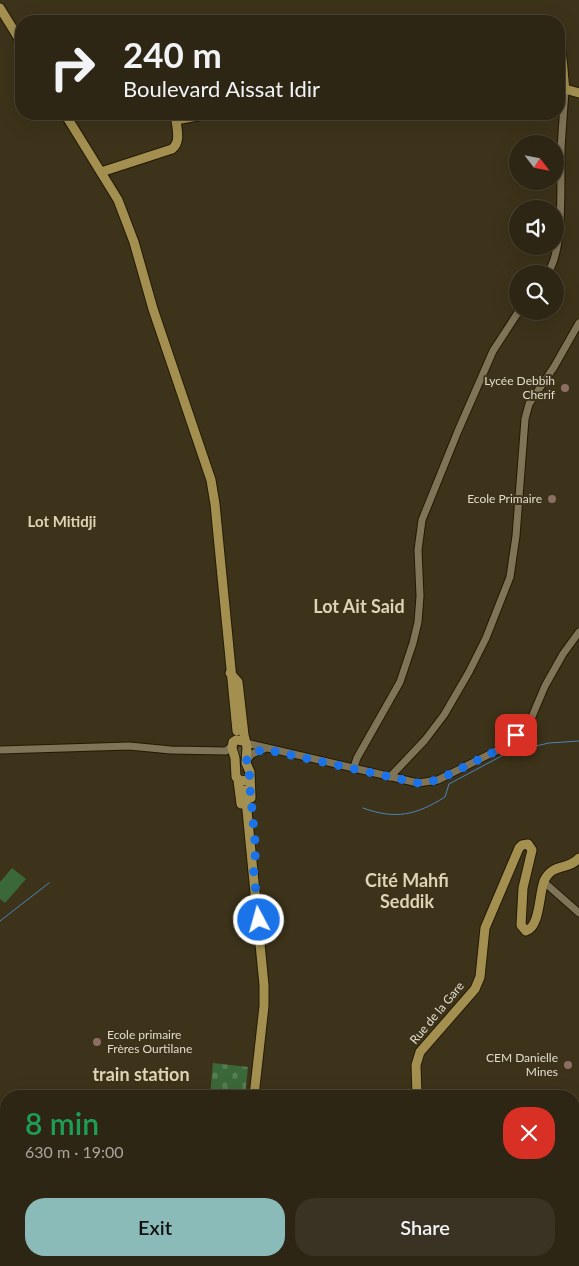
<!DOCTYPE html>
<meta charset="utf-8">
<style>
:root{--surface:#2e2614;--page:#3a3222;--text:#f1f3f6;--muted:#a7a5a0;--line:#494334;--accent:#8bbbb9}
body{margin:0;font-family:Lato,sans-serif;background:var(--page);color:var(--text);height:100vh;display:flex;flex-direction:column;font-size:19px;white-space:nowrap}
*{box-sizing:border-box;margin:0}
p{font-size:16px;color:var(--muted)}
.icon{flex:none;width:28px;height:28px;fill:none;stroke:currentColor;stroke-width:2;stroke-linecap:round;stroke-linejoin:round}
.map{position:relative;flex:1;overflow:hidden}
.details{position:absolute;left:0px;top:1090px;width:580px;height:176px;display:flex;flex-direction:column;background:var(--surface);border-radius:20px 20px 0 0;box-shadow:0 5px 20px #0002,0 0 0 1px var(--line)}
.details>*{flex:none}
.top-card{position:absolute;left:15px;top:15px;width:550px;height:105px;border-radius:20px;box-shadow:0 5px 20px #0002,0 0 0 1px var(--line);background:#2e2614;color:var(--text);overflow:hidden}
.needle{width:32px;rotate:122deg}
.controls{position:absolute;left:509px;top:135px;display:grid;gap:10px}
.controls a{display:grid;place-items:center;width:55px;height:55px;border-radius:50%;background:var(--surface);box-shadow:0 5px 20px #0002,0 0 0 1px var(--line);font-size:25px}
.pin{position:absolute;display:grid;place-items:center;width:42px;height:42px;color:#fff;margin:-21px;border-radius:10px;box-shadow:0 2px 8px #0006}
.me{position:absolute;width:55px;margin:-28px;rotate:354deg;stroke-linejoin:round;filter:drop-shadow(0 0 4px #0008)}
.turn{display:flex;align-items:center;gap:18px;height:105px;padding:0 25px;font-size:22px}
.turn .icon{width:65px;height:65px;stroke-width:2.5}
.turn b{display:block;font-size:35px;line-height:42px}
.round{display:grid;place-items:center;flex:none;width:52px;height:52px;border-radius:20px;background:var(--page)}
.summary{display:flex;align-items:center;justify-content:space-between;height:85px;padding:0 25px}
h1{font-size:30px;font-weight:600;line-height:38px;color:#1e9e55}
.primary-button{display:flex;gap:10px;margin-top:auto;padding:10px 25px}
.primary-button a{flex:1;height:58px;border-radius:20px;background:var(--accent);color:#111;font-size:20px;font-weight:600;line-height:58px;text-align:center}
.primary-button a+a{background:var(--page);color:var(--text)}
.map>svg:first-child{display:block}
.cemetery{fill:url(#cemetery-stones)}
.pitch{fill:#3b6839}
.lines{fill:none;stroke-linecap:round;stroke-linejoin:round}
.stream{stroke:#4985bb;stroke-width:1}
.major-tunnel{stroke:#564c35;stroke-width:9;stroke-dasharray:9 4.5;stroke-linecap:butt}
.minor-casing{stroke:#241a02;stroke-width:9}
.major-casing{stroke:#241a02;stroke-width:11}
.minor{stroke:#7f7358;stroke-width:7}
.major{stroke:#a39050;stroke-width:9}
.rail-casing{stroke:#b1aa98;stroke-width:3}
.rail{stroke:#3d331a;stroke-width:1;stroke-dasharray:4;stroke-linecap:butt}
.route{stroke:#1a73e8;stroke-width:9;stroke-dasharray:0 16.2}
.education-dot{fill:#8d6e63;stroke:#3d331a;stroke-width:2}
.labels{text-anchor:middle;stroke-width:4;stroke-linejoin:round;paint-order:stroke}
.poi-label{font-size:12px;fill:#e1dbcc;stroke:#3d331a;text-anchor:end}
.street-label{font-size:12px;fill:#e1dbcc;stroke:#3d331a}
.quarter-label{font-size:15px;font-weight:bold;fill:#dfd3b5;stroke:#3d331a}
.district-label{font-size:18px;font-weight:bold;fill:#dfd3b5;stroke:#3d331a}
</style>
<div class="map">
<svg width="579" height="1266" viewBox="0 0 579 1266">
<defs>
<pattern id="cemetery-stones" width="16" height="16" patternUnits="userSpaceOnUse" patternTransform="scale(1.25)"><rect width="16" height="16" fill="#3b6839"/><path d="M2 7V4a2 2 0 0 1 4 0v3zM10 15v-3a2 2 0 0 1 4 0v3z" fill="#577d54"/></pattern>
</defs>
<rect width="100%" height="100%" fill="#3d331a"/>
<path class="cemetery" d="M213 1063 248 1067 245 1096H210Z"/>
<path class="pitch" d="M12 868 26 879 5 903 0 899V882Z"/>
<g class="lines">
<g class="stream">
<path d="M363 808C396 820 416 815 445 797L449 784 509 752 549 743 579 741"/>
<path d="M0 921 49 883"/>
</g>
<path class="major-tunnel" d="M237 734 245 788"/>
<defs>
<g id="minor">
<path d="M547 274C565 250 560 181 561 150 562 129 564 109 565 89"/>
<path d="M246 743 418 783 438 780 498 750 516 735 531 719 545 686 563 654 579 632"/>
<path d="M0 750 129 746 171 750 226 751 232 746"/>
<path d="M246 761 252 754 264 749"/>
<path d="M354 767 357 758 400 682 413 643 418 622 420 596 418 550 422 520 458 431 493 351 519 311"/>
<path d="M390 777 425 740 444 715 469 672 486 638 510 577 516 536 525 419 529 404 554 367 579 323"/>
<path d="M544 882 579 913"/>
</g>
<g id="major">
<path d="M0 8 21 42"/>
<path d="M559 45C563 53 563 77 565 89L579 93"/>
<path d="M65 114 118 200 134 242 153 309 211 480 215 504 237 731"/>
<path d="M101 172 172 149C181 142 177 130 176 120L208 114"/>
<path d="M230 673 238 682 244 735 246 743"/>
<path d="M249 778 247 780 241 781 236 777 235 758 232 748 233 742 236 740 244 741 247 746 246 763 250 772 251 798"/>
<path d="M238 780 241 804"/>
<path d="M245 790 264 985V1006L254 1096"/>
<path d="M417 1096 416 1065 420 1052 475 989 480 977 485 928 519 848 522 845 528 844 532 850 523 888 521 925 526 931C540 927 539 894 544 881 553 862 568 871 579 858"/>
<path d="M310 1260 314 1266"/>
<path d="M428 1260 429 1266"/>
</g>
</defs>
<use href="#minor" class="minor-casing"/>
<use href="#major" class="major-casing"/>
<use href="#minor" class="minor"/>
<use href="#major" class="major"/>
<defs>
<g id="rail">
<path d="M0 1114 6 1119"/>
<path d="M0 1128 6 1132"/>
<path d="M200 1260 208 1266"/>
</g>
</defs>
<use href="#rail" class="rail-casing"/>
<use href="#rail" class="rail"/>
</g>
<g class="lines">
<path class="route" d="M259 920 253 865 256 852 249 778 250 772 246 761 252 754 264 749 418 783 438 780 498 750 516 735"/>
</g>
<g class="education-dot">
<circle cx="565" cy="388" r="5"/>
<circle cx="552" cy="499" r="5"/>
<circle cx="97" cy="1042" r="5"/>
<circle cx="568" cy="1065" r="5"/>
</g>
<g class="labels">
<g class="poi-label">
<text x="555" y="385">Lycée Debbih<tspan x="555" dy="14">Cherif</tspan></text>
<text x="542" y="503">Ecole Primaire</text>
<text x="107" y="1039" text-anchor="start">Ecole primaire<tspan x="107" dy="14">Frères Ourtilane</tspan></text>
<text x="558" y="1062">CEM Danielle<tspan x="558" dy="14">Mines</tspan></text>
</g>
<g class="street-label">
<text transform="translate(437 1013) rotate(-50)" y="4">Rue de la Gare</text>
</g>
<g class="quarter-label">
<text x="62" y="527">Lot Mitidji</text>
</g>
<g class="district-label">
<text x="359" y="613">Lot Ait Said</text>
<text x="407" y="887">Cité Mahfi<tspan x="407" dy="21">Seddik</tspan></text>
<text x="141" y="1081">train station</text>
</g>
</g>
</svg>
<div class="controls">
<a><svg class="needle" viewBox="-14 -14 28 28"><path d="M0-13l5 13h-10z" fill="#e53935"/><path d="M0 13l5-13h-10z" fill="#a7a5a0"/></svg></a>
<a><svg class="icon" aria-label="sound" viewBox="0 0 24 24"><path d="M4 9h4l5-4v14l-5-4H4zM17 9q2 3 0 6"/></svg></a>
<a><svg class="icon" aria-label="search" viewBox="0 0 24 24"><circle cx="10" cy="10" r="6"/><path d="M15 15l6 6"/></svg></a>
</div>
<div class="pin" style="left:516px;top:735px;background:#d93025"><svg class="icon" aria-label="arrive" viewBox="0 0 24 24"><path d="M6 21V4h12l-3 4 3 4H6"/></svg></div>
<svg class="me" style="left:259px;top:920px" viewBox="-20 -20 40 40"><circle r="17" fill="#1a73e8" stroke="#fff" stroke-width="3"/><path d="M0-11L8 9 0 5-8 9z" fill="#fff"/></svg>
<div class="top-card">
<div class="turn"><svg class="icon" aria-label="right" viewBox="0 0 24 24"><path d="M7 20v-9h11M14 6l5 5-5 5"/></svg><div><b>240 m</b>Boulevard Aissat Idir</div></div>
</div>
<section class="details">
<div class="summary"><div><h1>8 min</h1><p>630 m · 19:00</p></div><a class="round" style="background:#d93025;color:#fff"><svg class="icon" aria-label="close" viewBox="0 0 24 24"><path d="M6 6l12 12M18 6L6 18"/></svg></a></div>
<div class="primary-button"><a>Exit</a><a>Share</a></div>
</section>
</div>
